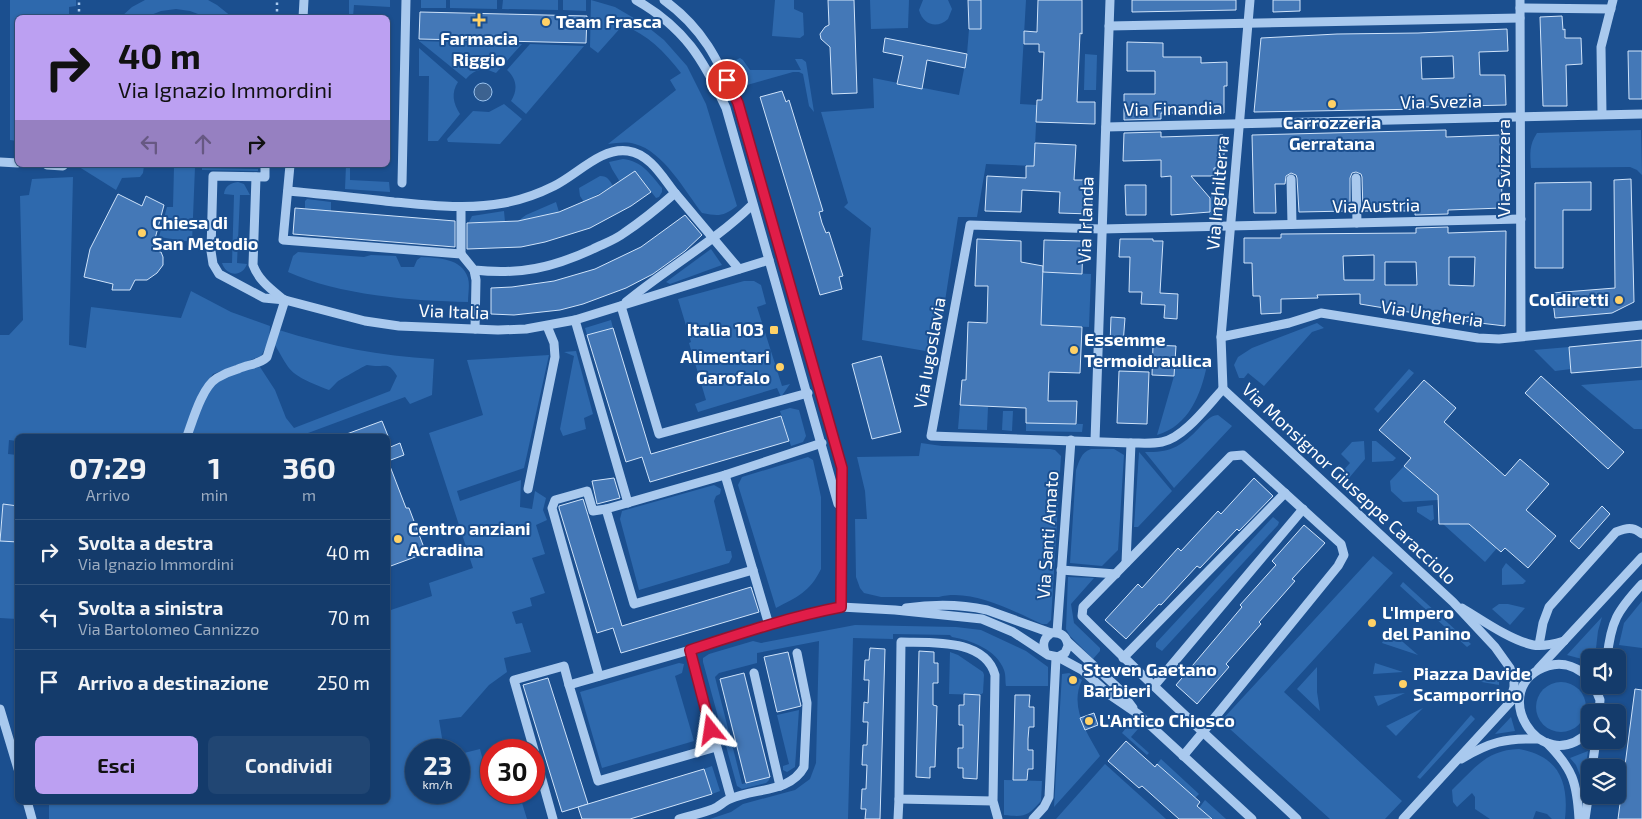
<!DOCTYPE html>
<html lang="it">
<style>
:root{--surface:#143b6b;--page:#214673;--text:#f1f3f6;--muted:#9dadc1;--line:#33557e;--accent:#bca0f2}
body{margin:0;font-family:"Exo 2",sans-serif;background:var(--page);color:var(--text);height:100vh;display:flex;flex-direction:column;font-size:19px;white-space:nowrap}
*{box-sizing:border-box;margin:0}
p{font-size:16px;color:var(--muted)}
.icon{flex:none;width:28px;height:28px;fill:none;stroke:currentColor;stroke-width:2;stroke-linecap:round;stroke-linejoin:round}
.map{position:relative;flex:1;overflow:hidden}
.side{position:absolute;left:15px;top:434px;width:375px;height:370px;display:flex;flex-direction:column;background:var(--surface);border-radius:8px;box-shadow:0 1px 4px #0004,0 0 0 1px var(--line)}
.side>*{flex:none}
.banner{position:absolute;left:15px;top:15px;width:375px;height:152px;border-radius:8px;box-shadow:0 1px 4px #0004,0 0 0 1px var(--line);background:#bca0f2;color:#111;overflow:hidden}
.buttons{position:absolute;left:1581px;top:649px;display:grid;gap:10px}
.buttons a{display:grid;place-items:center;width:45px;height:45px;border-radius:8px;background:var(--surface);box-shadow:0 1px 4px #0004,0 0 0 1px var(--line);font-size:25px}
.speed{position:absolute;left:405px;top:739px;display:flex;gap:10px;font-size:25px;font-weight:700;text-align:center}
.speed>*{display:grid;place-content:center;width:65px;height:65px;border-radius:50%;background:var(--surface);box-shadow:0 1px 4px #0004,0 0 0 1px var(--line);line-height:1}
.speed small{font-size:12px;font-weight:400}
.speed .limit{border:8px solid #d22;background:#fff;color:#111}
.pin{position:absolute;display:grid;place-items:center;width:42px;height:42px;color:#fff;margin:-21px;border:2px solid #fff;border-radius:50%;box-shadow:0 1px 5px #0007}
.me{position:absolute;width:55px;margin:-28px;rotate:345deg;stroke-linejoin:round;filter:drop-shadow(0 0 4px #0008)}
.turn{display:flex;align-items:center;gap:18px;height:105px;padding:0 20px;font-size:22px}
.turn .icon{width:65px;height:65px;stroke-width:2.5}
.turn b{display:block;font-size:35px;line-height:42px}
.lanes{display:flex;align-items:center;height:48px;padding:0 20px;background:#0003;justify-content:center;gap:25px;direction:ltr}
.lanes .off{opacity:.35}
.eta{display:flex;justify-content:space-evenly;align-items:center;height:85px;text-align:center}
.eta b{font-size:30px;font-weight:700;line-height:35px}
.action{display:flex;gap:10px;margin-top:auto;padding:10px 20px}
.action a{flex:1;height:58px;border-radius:8px;background:var(--accent);color:#111;font-size:20px;font-weight:700;line-height:58px;text-align:center}
.action a+a{background:var(--page);color:var(--text)}
ul{padding:0;list-style:none}
li{display:flex;align-items:center;gap:15px;height:65px;padding:0 20px;border-top:1px solid var(--line)}
li div{flex:1}
li b{display:block;font-size:19px}
li em{font-style:normal}
.map>svg:first-child{display:block}
.green{fill:#2e69ad}
.water{fill:#3c6290;stroke:#9cc4f0}
.building{fill:#4478b7;stroke:#cfe3fa;fill-rule:evenodd}
.lines{fill:none;stroke-linecap:round;stroke-linejoin:round}
.path{stroke:#a9c9ee;stroke-width:2.5;stroke-dasharray:2.5 4;stroke-linecap:butt}
.minor{stroke:#a9c9ee;stroke-width:9}
.route-casing{stroke:#92132f;stroke-width:12}
.route{stroke:#e11d48;stroke-width:9}
.poi-dot{fill:#ffd166;stroke:#1b4f8f;stroke-width:2}
.labels{text-anchor:middle;stroke-width:4;stroke-linejoin:round;paint-order:stroke}
.poi-label{font-size:18px;font-weight:bold;fill:#fff;stroke:#1b4f8f;text-anchor:start}
.street-label{font-size:18px;fill:#fff;stroke:#1b4f8f}
</style>
<div class="map">
<svg width="1642" height="819" viewBox="0 0 1642 819">
<rect width="100%" height="100%" fill="#1b4f8f"/>
<g class="green">
<path d="M10 0H76V6L69 7V14H76V17L18 18 17 141 10 140Z"/>
<path d="M145 0H208L217 5 232 17H206L190 11 176 9 161 11 146 17H121L132 7Z"/>
<path d="M349 0H390V7L354 5 353 17H349Z"/>
<rect x="421" y="0" width="25" height="8"/>
<path d="M450 0H497V9L450 8Z"/>
<path d="M503 0H558V10L502 9Z"/>
<path d="M563 0H586V11L563 10Z"/>
<path d="M591 0 615 7 644 24 664 40 687 66 706 104 737 206C723 217 718 216 702 213 685 191 663 151 635 144 626 141 617 143 608 144L676 90 670 80 681 73C664 51 648 35 623 25L598 53 590 47Z"/>
<path d="M775 0H794V9L803 13 804 35 800 38 772 36Z"/>
<path d="M870 0H909L908 28 871 29Z"/>
<path d="M923 0H948L952 9 948 19C937 29 923 25 919 10Z"/>
<path d="M981 0H1026L1020 104 1037 105 1034 166 986 164 977 217H958L937 353 862 340 871 228 844 207 848 203 821 112 874 108 873 78 959 95 967 54 969 29H981Z"/>
<path d="M419 41 522 44 496 73C484 67 474 69 466 79Z"/>
<path d="M530 44 584 46 526 114 511 101C518 90 517 79 507 70Z"/>
<path d="M419 48 458 82C451 93 453 103 460 114L438 141H428L429 76H419Z"/>
<path d="M1085 54 1097 55 1096 90H1084Z"/>
<path d="M740 58 743 60 750 70H801L795 59H802L806 62 814 112 809 106 803 74 799 72H793L747 85 736 60Z"/>
<path d="M504 104 522 119 500 144 448 142 447 139 473 111 489 112Z"/>
<path d="M1641 130 1642 175 1637 170 1630 167 1531 168C1530 154 1529 145 1537 133Z"/>
<path d="M623 159C642 161 650 174 662 188V192L659 197 656 198 635 171 620 182 612 169 609 162Z"/>
<path d="M76 165 144 166 143 173 140 177 122 178 116 190Z"/>
<path d="M346 165H350V180L389 182 390 192 345 189Z"/>
<path d="M174 167H195L192 242 159 237 167 207H173Z"/>
<path d="M202 168 258 169V171L202 170Z"/>
<path d="M600 176C608 176 610 181 613 186L584 202 580 196 579 188Z"/>
<path d="M73 177 69 345 86 348 91 307 181 318 191 291 231 312 270 326 269 341 261 356 213 374 204 386 182 436H18L17 441 9 440 8 454 17 455V506L3 505 0 532V335H9L23 320 20 196 29 195 32 179Z"/>
<path d="M238 182 244 184 250 195H240L237 263 247 264C242 278 226 276 222 263H232L234 195 224 194C225 186 230 183 238 182Z"/>
<path d="M1220 186 1224 190 1221 218 1209 219 1211 192Z"/>
<path d="M307 199 331 202V211L305 209V201Z"/>
<path d="M556 202 559 212 518 221 526 215Z"/>
<path d="M504 211 505 222H469L472 216Z"/>
<path d="M711 249 722 265 670 284 666 282Z"/>
<path d="M298 252 364 257 371 255 396 256 401 267H414L417 260 421 257C438 258 462 258 468 278 470 285 468 294 468 302 413 301 338 295 288 272L293 256Z"/>
<path d="M1043 272 1091 274 1089 327 1041 325Z"/>
<path d="M744 281H754L761 285 766 304 757 307 782 386 790 384 781 397 777 388 698 412 695 404 706 400 689 343 691 342 678 299Z"/>
<path d="M611 320 613 328 587 335 585 328Z"/>
<path d="M1317 323 1324 328 1312 332 1264 386 1248 373 1244 378H1239L1234 365 1238 357 1252 348Z"/>
<path d="M279 330C329 346 381 356 434 359L432 395 410 404 405 397 300 436H192C196 422 203 397 213 386 222 376 247 369 260 367L275 390 286 418 294 428 390 391 397 376C389 363 388 366 375 366 372 366 369 365 367 365 364 366 345 377 340 380 337 381 333 387 329 390 323 388 319 386 314 384 288 373 288 367 275 345Z"/>
<path d="M1569 347 1571 369 1555 371 1534 350Z"/>
<path d="M576 351 593 414 584 418 586 429 563 436 560 429 574 356 564 352Z"/>
<path d="M549 355 524 468 457 491 460 501 521 480 520 507 532 509 535 491 546 498 543 510 547 520 536 525 545 554 532 558 545 593 530 598 532 606 512 612 516 624 522 623 531 652 504 658 507 672 489 685 461 717 439 720 444 750H416V792H459V759H465L464 753 480 749 491 792 519 793 527 819H49V801H388V611L432 596 429 583 473 568 429 433 483 415 467 360Z"/>
<path d="M1175 364 1207 365C1201 394 1189 426 1157 435L1174 376Z"/>
<path d="M1409 369 1414 373 1378 413 1374 409Z"/>
<path d="M1642 380V429H1634L1581 385Z"/>
<path d="M960 405 988 407 987 430 958 429Z"/>
<path d="M790 408 799 410 806 436 803 442 791 446 780 411Z"/>
<path d="M1003 411H1013L1012 431 1002 430Z"/>
<path d="M1218 415 1232 426 1174 488 1145 452C1170 453 1182 446 1199 428 1205 422 1209 416 1218 415Z"/>
<path d="M1026 423 1083 424 1082 432 1026 431Z"/>
<path d="M1364 441 1365 459 1349 478 1342 472 1350 463 1341 454 1352 442Z"/>
<path d="M1372 441H1376L1396 458 1393 461 1372 462Z"/>
<path d="M921 443 942 446 1050 449 1055 450 1061 456 1051 620 1047 624H1042C1013 611 971 588 939 597H881L864 593 860 588 856 577 855 519H867L865 491 857 457 919 456Z"/>
<path d="M1091 449H1114L1124 455 1118 550 1102 566 1070 563 1076 470C1079 462 1081 452 1091 449Z"/>
<path d="M1139 452 1172 491 1138 527H1134Z"/>
<path d="M808 457 813 460 821 497V569C810 592 797 597 776 608L738 485 742 477Z"/>
<path d="M1404 466 1438 495V500L1403 502 1391 491 1390 481Z"/>
<path d="M714 485 721 489 720 494 716 496 714 501 726 551H731L732 557 729 563 639 590 620 519 622 511Z"/>
<path d="M1433 505 1434 519 1431 521 1417 512V507Z"/>
<path d="M1273 517 1279 522 1278 525 1162 651 1156 647V643Z"/>
<path d="M1443 524H1469L1497 548 1485 562Z"/>
<path d="M0 541 17 542V619L0 618Z"/>
<path d="M1373 556 1393 573 1284 692 1402 801 1385 819H1330L1221 721Z"/>
<path d="M1506 563 1526 581 1523 584 1502 585V569Z"/>
<path d="M1068 577 1094 578 1071 604 1074 623 1100 648V651L1093 659 1070 636 1066 629Z"/>
<path d="M1403 582 1471 644 1467 647 1400 586Z"/>
<path d="M1642 601V648L1619 645 1624 623Z"/>
<path d="M1499 604H1508L1525 608 1510 625 1492 609Z"/>
<path d="M1602 617 1598 631 1595 657 1590 658V664L1582 659 1567 655Z"/>
<path d="M855 625 956 627 981 630 1026 651 1048 667V686H1006C1005 681 1006 675 1004 670 997 650 971 640 952 637L950 635 893 634V639L853 638 848 819H710L731 812 743 804 795 790 810 779 816 763 819 641 757 653V663L719 673 715 677 742 784 770 777 769 780 766 783 742 789 737 786 703 662V658L709 654 753 641 761 643Z"/>
<path d="M1389 630 1418 655 1382 643Z"/>
<path d="M950 652 958 655 983 672 984 675 983 693 980 695 949 694Z"/>
<path d="M679 663 684 664 682 673 675 676 694 741 602 768 580 692Z"/>
<path d="M1375 663 1403 672 1373 674Z"/>
<path d="M1317 667V692L1320 711 1297 689Z"/>
<path d="M1496 669 1499 675V685L1476 681 1475 676Z"/>
<path d="M1069 673 1082 680C1069 707 1087 733 1100 756L1054 807 1062 674Z"/>
<circle cx="1561" cy="707" r="25"/>
<path d="M1405 693 1378 706 1374 696Z"/>
<path d="M1423 708 1396 736 1386 726Z"/>
<path d="M799 710 795 767 787 772 783 770V766L789 764 777 715Z"/>
<path d="M1471 715 1475 719 1420 779 1417 777Z"/>
<path d="M1511 717 1515 731 1495 734Z"/>
<path d="M1129 727 1138 729 1131 737 1149 753 1147 755 1122 733 1126 728Z"/>
<path d="M1519 749C1559 756 1569 782 1565 819H1552L1547 814 1536 811 1533 819H1490L1475 809V797L1472 793 1457 807 1453 802 1452 790C1474 769 1486 750 1519 749Z"/>
<path d="M1588 751 1583 783 1576 765 1570 758Z"/>
<path d="M1161 759 1199 794 1195 798 1157 764Z"/>
<path d="M1105 764 1166 819H1056Z"/>
<path d="M712 766 720 791 712 794 704 769Z"/>
<path d="M1004 780 1042 781 1041 801C1027 817 1024 817 1004 815Z"/>
<path d="M1205 800 1226 819H1212L1199 808Z"/>
</g>
<circle class="water" cx="483" cy="92" r="9"/>
<g class="building">
<path d="M828 0H854L857 93 832 94 830 47 821 39 820 34 825 27 829 25Z"/>
<path d="M968 0H981V29H969Z"/>
<path d="M1038 0H1082V34L1080 33 1077 102H1095V124L1036 122 1037 100H1042L1044 52H1039V44H1024V31L1037 32Z"/>
<path d="M1132 0H1236V10L1132 12Z"/>
<path d="M1273 0H1300V11L1273 12Z"/>
<path d="M420 12 587 16 586 43 419 39Z"/>
<path d="M1562 16 1563 30 1565 29V38H1581L1582 64 1566 65 1567 106H1543L1540 17Z"/>
<path d="M1507 29 1508 51 1479 52 1480 75H1505L1506 105 1425 107V109L1254 112 1261 38 1337 34 1418 33ZM1453 56 1454 78 1422 79 1421 57Z"/>
<path d="M885 38 967 54 965 68 927 60 922 89 897 84 903 56 883 52Z"/>
<path d="M1127 42 1163 43V57H1201V63L1227 62V86H1224V113H1161V119L1124 120V94H1155V71H1127Z"/>
<path d="M1628 51H1642V99H1629Z"/>
<path d="M782 91 786 102 789 100 823 211 819 212 822 223 826 233 829 232 843 276 839 277 842 289 820 295 760 97Z"/>
<path d="M1446 130V137L1501 135 1502 208 1448 210V214L1415 215V211H1363L1362 177 1361 174 1356 172 1352 173 1350 178V211L1299 212 1297 178 1296 175 1291 173 1286 176 1285 184H1275L1276 213H1254L1252 135Z"/>
<path d="M1161 132V137L1223 135 1221 146 1225 147 1222 168H1214V176H1191L1210 198V212L1171 215V176L1161 177V160L1123 161 1124 133Z"/>
<path d="M1035 143 1076 145 1074 180H1093L1091 214 1059 213 1060 192 1022 190 1021 212 985 211 987 176 1026 178V166H1034Z"/>
<path d="M635 171 651 192 631 206 590 228 545 242 521 247 467 249V223L518 221 559 212 599 195Z"/>
<path d="M1631 179 1634 302 1612 313 1555 318 1552 293 1615 288 1614 180Z"/>
<path d="M1591 182V210H1563V268H1535V183Z"/>
<path d="M1125 185H1146V215H1126Z"/>
<path d="M118 194 142 206 146 196 164 205 152 250 161 252 163 257V265L157 273 147 280H135L130 290H112L113 284 84 277 90 249Z"/>
<path d="M295 208 455 221V247L293 234Z"/>
<path d="M685 215 702 235 685 251 653 274 626 288 583 304 560 310 514 315 491 314V288L512 287 554 281 595 269 641 247Z"/>
<path d="M1448 227V233L1506 231 1505 326 1463 321 1360 304V294L1317 295 1318 298 1281 299V313L1261 314 1260 296H1253L1252 263H1244V238H1281V234L1416 233V228ZM1374 255V280H1344L1343 256ZM1449 257H1475L1474 286 1449 285ZM1385 262H1416L1417 285H1385Z"/>
<path d="M977 239 1021 241V262L1043 266 1041 325 1082 327 1080 373 1049 372 1048 401H1077L1076 424 1026 423V408L960 405 962 380H966L968 322 987 323 988 286H975Z"/>
<path d="M1120 239H1153V241H1163L1160 293 1178 294 1177 319 1164 318 1165 305 1141 304 1142 292H1129L1130 257H1119Z"/>
<path d="M1044 240 1083 241 1082 274 1043 272Z"/>
<path d="M1111 317 1125 318 1123 344H1110Z"/>
<path d="M613 328 651 454 781 416 789 441 650 482 642 457 626 462 587 335Z"/>
<path d="M1642 340V367L1571 373 1569 347Z"/>
<path d="M1153 345 1176 346 1174 376 1152 375Z"/>
<path d="M881 356 901 432 872 439 852 364Z"/>
<path d="M1119 371 1149 372 1147 424 1117 423Z"/>
<path d="M1541 376 1624 452 1608 469 1525 393Z"/>
<path d="M1424 380 1456 408 1444 422 1505 476 1520 459 1549 484 1526 510 1556 536 1528 568 1505 548 1501 552 1469 524H1439L1438 495 1404 466 1411 458 1379 430Z"/>
<path d="M382 421 388 436H344V435Z"/>
<path d="M400 443 404 455 388 461 406 508H409L426 553 388 567V448Z"/>
<path d="M614 478 620 498 597 504 592 481Z"/>
<path d="M1254 478 1273 496 1239 531 1237 529 1200 568 1197 566 1161 605 1159 604 1126 639 1105 620 1138 584 1142 588 1178 548 1181 551 1218 511 1221 514Z"/>
<path d="M583 499 622 626 751 587 759 612 621 653 613 628 597 633 559 508V506Z"/>
<path d="M3 504 18 506V542L0 541Z"/>
<path d="M1602 506 1610 514 1579 549 1570 541Z"/>
<path d="M1304 525 1325 543 1292 579 1295 581 1259 622 1261 624 1226 664 1229 667 1197 704 1176 685 1242 607 1240 605 1276 565 1272 561Z"/>
<path d="M870 648 885 649 880 819H865L866 809H861L862 789H866L867 765H862L863 745H867L868 722H863L864 702 868 703 869 680H864L865 660H869Z"/>
<path d="M919 651 934 652V663H938V683H933V705L937 706 935 767H930V778L916 777Z"/>
<path d="M788 652 801 706 777 712 764 657Z"/>
<path d="M744 673 770 777 746 783 720 679Z"/>
<path d="M548 678 588 804 562 812 523 685Z"/>
<path d="M1635 689 1642 690V819H1618Z"/>
<path d="M964 694 980 695 977 779 963 778V768H958V748H963V725H959V705H964Z"/>
<path d="M1015 695H1030L1029 707H1034V727H1029L1028 739V750H1033V769H1028L1027 780H1013Z"/>
<path d="M1094 713 1098 725 1085 730 1080 718Z"/>
<path d="M1126 741 1155 767 1157 764 1200 802 1197 806 1212 819H1179L1142 786 1139 788 1108 761Z"/>
<path d="M704 769 712 794 630 819H582L578 807Z"/>
</g>
<g class="lines">
<g class="path">
<path d="M79 18V0"/>
<path d="M277 18V0"/>
</g>
<g class="minor">
<path d="M636 0C685 28 703 59 726 108L838 504"/>
<path d="M664 0C703 28 718 60 737 103L842 468 841 607"/>
<path d="M1520 0 1521 336"/>
<path d="M1520 8 1611 9"/>
<path d="M303 18 304 0"/>
<path d="M1109 26 1520 18"/>
<path d="M1602 114 1601 47 1613 0"/>
<path d="M1106 127 1642 114"/>
<path d="M0 162 18 163"/>
<path d="M47 165 63 166"/>
<path d="M265 165V177L213 176 211 251 213 264 219 274 264 298 285 300 365 321 399 326 498 330 526 329 575 320 769 260"/>
<path d="M290 165 283 240 461 254 474 270C520 275 552 268 593 249 603 244 615 240 624 233 642 221 659 207 675 193L739 269"/>
<path d="M256 177 253 265C259 281 271 289 284 300"/>
<path d="M1356 178 1357 223"/>
<path d="M1291 179 1292 224"/>
<path d="M402 183 406 0"/>
<path d="M288 191C323 194 358 198 394 202 431 205 466 210 504 203 521 200 538 194 554 186 577 175 601 147 628 151 650 154 663 178 675 193"/>
<path d="M461 254V207"/>
<path d="M474 270 476 280 475 329"/>
<path d="M626 302C667 268 714 242 752 205"/>
<path d="M621 306 659 434 808 393"/>
<path d="M575 320 628 503"/>
<path d="M1221 337 1289 323 1321 313 1478 338 1499 339 1642 325"/>
<path d="M1223 389C1208 405 1184 438 1162 442 1152 444 1141 443 1131 443L931 436 970 225 1102 229 1521 219"/>
<path d="M1223 389 1453 602 1495 647 1510 668 1514 681V687L1510 702"/>
<path d="M1223 389 1221 337 1250 0"/>
<path d="M187 436C193 420 202 387 217 378 224 374 231 371 238 369 248 364 259 365 267 357L285 300"/>
<path d="M1095 441 1110 0"/>
<path d="M725 475 769 625"/>
<path d="M528 489 555 357 554 343 547 326"/>
<path d="M1126 563 1131 443"/>
<path d="M753 570 634 604 606 509 725 475 822 443"/>
<path d="M1061 570 1116 574"/>
<path d="M906 608C934 604 960 604 987 610L1051 633"/>
<path d="M1462 608C1482 620 1510 640 1533 645 1543 647 1554 644 1564 641"/>
<path d="M1057 632 1071 440"/>
<path d="M1068 642 1118 688 1133 708"/>
<path d="M1539 645 1543 623 1549 607 1616 532C1626 528 1633 526 1642 534"/>
<path d="M690 650 569 685 598 781 716 747"/>
<path d="M1045 652C1042 643 1044 638 1051 633 1061 632 1067 636 1068 646L1065 653 1058 657"/>
<path d="M1123 658 1285 493"/>
<path d="M1607 658C1611 621 1617 611 1642 584"/>
<path d="M1538 669 1642 557"/>
<path d="M754 673 780 786"/>
<path d="M599 676 552 508 555 500 587 491 593 511 606 509"/>
<path d="M1590 679C1579 668 1564 661 1548 666 1485 686 1539 781 1590 731"/>
<path d="M1594 685 1600 700 1599 712"/>
<path d="M1154 686 1303 509"/>
<path d="M0 709 18 769"/>
<path d="M1547 743C1573 769 1577 783 1579 819"/>
<path d="M534 750 514 680 564 666 569 685"/>
<path d="M534 751 553 819"/>
<path d="M1183 756 1203 732 1338 566 1344 555 1341 544 1243 455 1231 456 1083 607 1082 616C1151 686 1225 752 1297 819"/>
<path d="M1461 759C1490 742 1505 738 1538 739"/>
<path d="M1592 768 1596 740"/>
<path d="M731 798 690 650 769 625 820 611 841 607 895 610 982 619 1013 632 1048 655 1058 657 1082 670 1110 695 1138 714 1252 819"/>
<path d="M27 801 32 819"/>
<path d="M993 801 899 799 901 642C931 643 985 638 995 675L993 801 998 819"/>
<path d="M679 819C690 816 702 813 713 809 719 807 724 801 730 799 754 788 790 793 804 767L807 703 797 653"/>
<path d="M898 819 899 799"/>
<path d="M1033 819 1044 807 1049 797 1056 658"/>
<path d="M1403 819 1514 698"/>
<path d="M1585 819 1590 785"/>
</g>
</g>
<g class="lines">
<defs>
<path id="route" d="M711 730 690 650C739 634 789 617 841 607L842 468 738 103 727 80"/>
</defs>
<use href="#route" class="route-casing"/>
<use href="#route" class="route"/>
</g>
<g class="poi-dot">
<path d="M476.5 12.5h5v5h5v5h-5v5h-5v-5h-5v-5h5z"/>
<circle cx="546" cy="22" r="5"/>
<circle cx="1332" cy="104" r="5"/>
<circle cx="142" cy="233" r="5"/>
<circle cx="1619" cy="300" r="5"/>
<rect x="769" y="325" width="10" height="10" rx="2.5"/>
<circle cx="1074" cy="350" r="5"/>
<circle cx="780" cy="367" r="5"/>
<circle cx="398" cy="539" r="5"/>
<circle cx="1372" cy="623" r="5"/>
<circle cx="1073" cy="680" r="5"/>
<circle cx="1403" cy="684" r="5"/>
<circle cx="1089" cy="721" r="5"/>
</g>
<g class="labels">
<g class="poi-label">
<text x="556" y="28">Team Frasca</text>
<text x="479" y="45" text-anchor="middle">Farmacia<tspan x="479" dy="21">Riggio</tspan></text>
<text x="1332" y="129" text-anchor="middle">Carrozzeria<tspan x="1332" dy="21">Gerratana</tspan></text>
<text x="152" y="229">Chiesa di<tspan x="152" dy="21">San Metodio</tspan></text>
<text x="1609" y="306" text-anchor="end">Coldiretti</text>
<text x="764" y="336" text-anchor="end">Italia 103</text>
<text x="1084" y="346">Essemme<tspan x="1084" dy="21">Termoidraulica</tspan></text>
<text x="770" y="363" text-anchor="end">Alimentari<tspan x="770" dy="21">Garofalo</tspan></text>
<text x="408" y="535">Centro anziani<tspan x="408" dy="21">Acradina</tspan></text>
<text x="1382" y="619">L'Impero<tspan x="1382" dy="21">del Panino</tspan></text>
<text x="1083" y="676">Steven Gaetano<tspan x="1083" dy="21">Barbieri</tspan></text>
<text x="1413" y="680">Piazza Davide<tspan x="1413" dy="21">Scamporrino</tspan></text>
<text x="1099" y="727">L'Antico Chiosco</text>
</g>
<g class="street-label">
<text transform="translate(1441 102) rotate(-1)" y="6">Via Svezia</text>
<text transform="translate(1173 109) rotate(-1)" y="6">Via Finandia</text>
<text transform="translate(1504 168) rotate(-90)" y="6">Via Svizzera</text>
<text transform="translate(1218 193) rotate(-85)" y="6">Via Inghilterra</text>
<text transform="translate(1376 206) rotate(-1)" y="6">Via Austria</text>
<text transform="translate(1086 220) rotate(-88)" y="6">Via Irlanda</text>
<text transform="translate(454 312) rotate(2)" y="6">Via Italia</text>
<text transform="translate(1432 314) rotate(8)" y="6">Via Ungheria</text>
<text transform="translate(930 353) rotate(-80)" y="6">Via Iugoslavia</text>
<text transform="translate(1349 484) rotate(43)" y="6">Via Monsignor Giuseppe Caracciolo</text>
<text transform="translate(1048 535) rotate(-86)" y="6">Via Santi Amato</text>
</g>
</g>
</svg>
<div class="buttons">
<a><svg class="icon" aria-label="sound" viewBox="0 0 24 24"><path d="M4 9h4l5-4v14l-5-4H4zM17 9q2 3 0 6"/></svg></a>
<a><svg class="icon" aria-label="search" viewBox="0 0 24 24"><circle cx="10" cy="10" r="6"/><path d="M15 15l6 6"/></svg></a>
<a><svg class="icon" aria-label="layers" viewBox="0 0 24 24"><path d="M12 4l9 5-9 5-9-5zM3 14l9 5 9-5"/></svg></a>
</div>
<div class="speed"><div>23<small>km/h</small></div><div class="limit">30</div></div>
<div class="pin" style="left:727px;top:80px;background:#d93025"><svg class="icon" aria-label="arrive" viewBox="0 0 24 24"><path d="M6 21V4h12l-3 4 3 4H6"/></svg></div>
<svg class="me" style="left:711px;top:730px" viewBox="-20 -20 40 40"><path d="M0-17L14 15 0 8-14 15z" fill="#e11d48" stroke="#fff" stroke-width="4"/></svg>
<div class="banner">
<div class="turn"><svg class="icon" aria-label="right" viewBox="0 0 24 24"><path d="M7 20v-9h11M14 6l5 5-5 5"/></svg><div><b>40 m</b>Via Ignazio Immordini</div></div>
<div class="lanes"><svg class="icon off" aria-label="left" viewBox="0 0 24 24"><path d="M17 20v-9H6M10 6l-5 5 5 5"/></svg><svg class="icon off" aria-label="ahead" viewBox="0 0 24 24"><path d="M12 20V5M6 11l6-6 6 6"/></svg><svg class="icon" aria-label="right" viewBox="0 0 24 24"><path d="M7 20v-9h11M14 6l5 5-5 5"/></svg></div>
</div>
<section class="side">
<div class="eta">
<div><b>07:29</b><p>Arrivo</p></div>
<div><b>1</b><p>min</p></div>
<div><b>360</b><p>m</p></div>
</div>
<ul>
<li><svg class="icon" aria-label="right" viewBox="0 0 24 24"><path d="M7 20v-9h11M14 6l5 5-5 5"/></svg><div><b>Svolta a destra</b><p>Via Ignazio Immordini</p></div><em>40 m</em></li>
<li><svg class="icon" aria-label="left" viewBox="0 0 24 24"><path d="M17 20v-9H6M10 6l-5 5 5 5"/></svg><div><b>Svolta a sinistra</b><p>Via Bartolomeo Cannizzo</p></div><em>70 m</em></li>
<li><svg class="icon" aria-label="arrive" viewBox="0 0 24 24"><path d="M6 21V4h12l-3 4 3 4H6"/></svg><div><b>Arrivo a destinazione</b></div><em>250 m</em></li>
</ul>
<div class="action"><a>Esci</a><a>Condividi</a></div>
</section>
</div>
